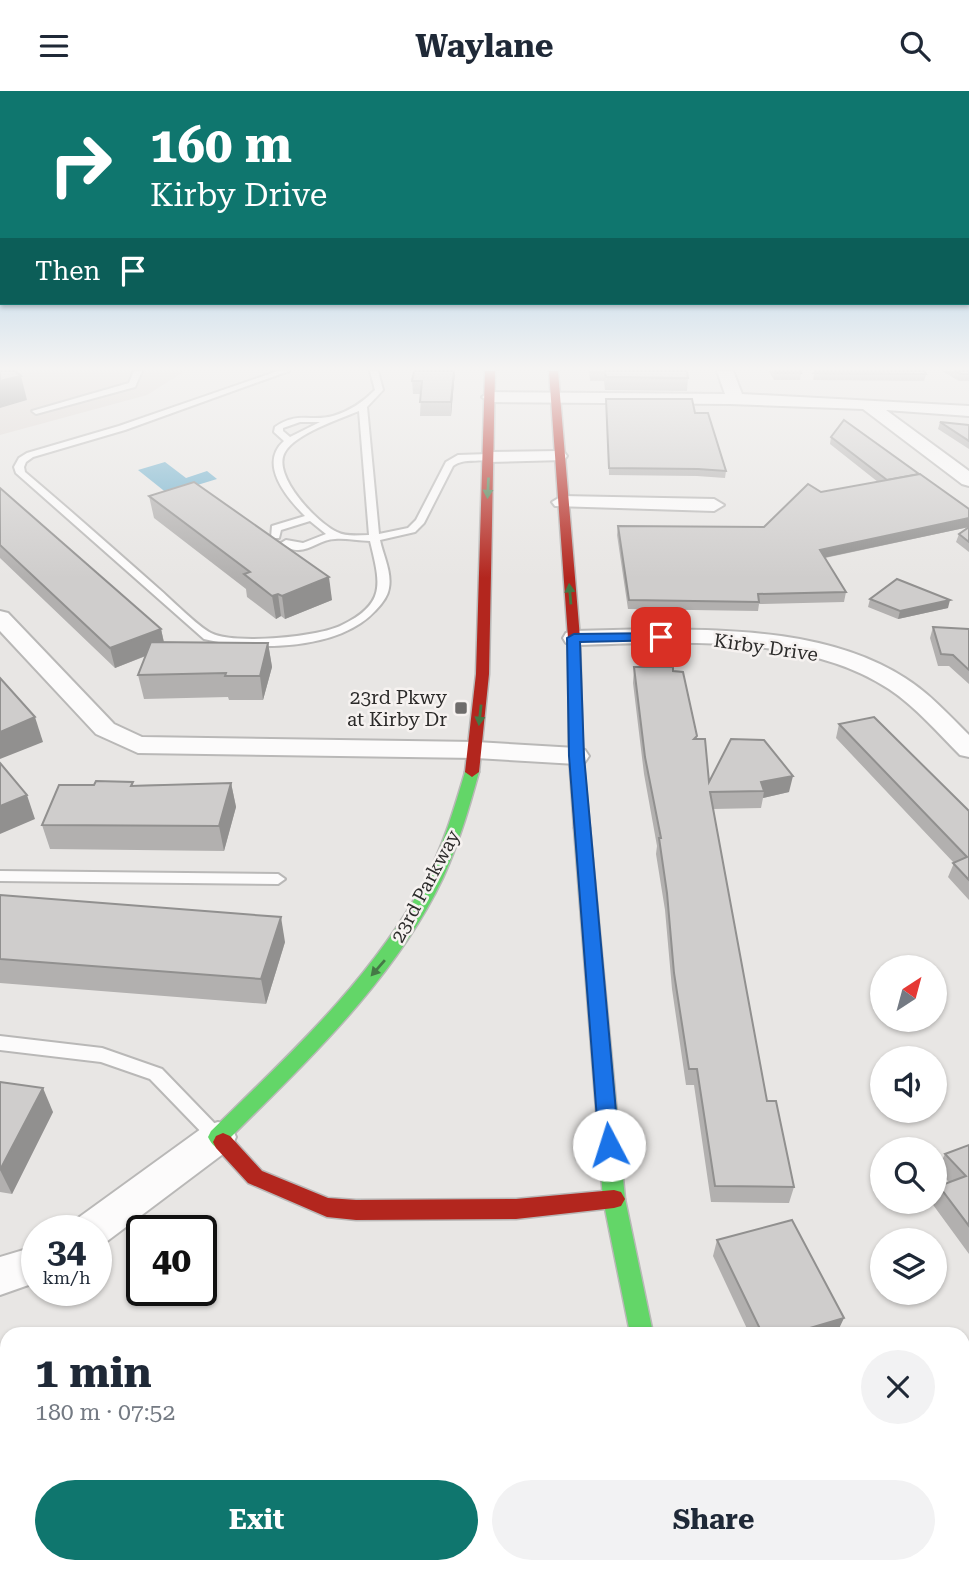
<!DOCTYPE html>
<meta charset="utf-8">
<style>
:root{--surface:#fff;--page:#f2f2f3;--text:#1f2937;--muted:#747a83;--accent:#0f766e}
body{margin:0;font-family:"Roboto Serif",serif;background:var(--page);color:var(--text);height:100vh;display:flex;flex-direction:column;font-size:26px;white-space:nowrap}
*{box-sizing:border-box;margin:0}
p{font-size:23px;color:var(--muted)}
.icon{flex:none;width:38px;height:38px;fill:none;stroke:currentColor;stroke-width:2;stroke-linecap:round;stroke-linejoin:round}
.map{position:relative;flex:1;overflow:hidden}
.details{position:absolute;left:0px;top:1236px;width:970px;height:247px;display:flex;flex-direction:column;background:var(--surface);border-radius:21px 21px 0 0;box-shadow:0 2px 5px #0004}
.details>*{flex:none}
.top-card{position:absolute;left:0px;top:0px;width:970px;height:214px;box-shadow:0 2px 5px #0004;background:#0f766e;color:#fff;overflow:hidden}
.needle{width:46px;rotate:36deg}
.fabs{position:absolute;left:870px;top:864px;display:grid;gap:14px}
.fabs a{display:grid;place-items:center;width:77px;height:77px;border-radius:50%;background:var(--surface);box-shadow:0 2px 5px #0004;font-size:35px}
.speed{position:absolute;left:21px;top:1124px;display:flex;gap:14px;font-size:35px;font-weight:700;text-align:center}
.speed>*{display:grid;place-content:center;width:91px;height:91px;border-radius:50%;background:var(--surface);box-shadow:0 2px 5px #0004;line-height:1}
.speed small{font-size:18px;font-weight:400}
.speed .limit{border:4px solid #111;border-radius:10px;background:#fff;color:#111}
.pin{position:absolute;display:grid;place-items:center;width:60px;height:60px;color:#fff;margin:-30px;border-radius:14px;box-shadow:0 4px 10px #0006}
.me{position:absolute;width:77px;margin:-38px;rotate:355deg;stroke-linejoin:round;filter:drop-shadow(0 0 5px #0008)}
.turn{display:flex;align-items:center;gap:24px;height:147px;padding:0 35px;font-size:32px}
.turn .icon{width:91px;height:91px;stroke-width:2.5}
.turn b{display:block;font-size:49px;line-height:60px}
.then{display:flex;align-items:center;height:66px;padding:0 35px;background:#0003;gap:14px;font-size:26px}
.round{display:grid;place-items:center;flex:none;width:74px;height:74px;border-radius:37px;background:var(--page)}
.summary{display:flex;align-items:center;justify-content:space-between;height:119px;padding:0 35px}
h1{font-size:42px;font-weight:700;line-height:52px}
.cta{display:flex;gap:14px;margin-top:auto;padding:14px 35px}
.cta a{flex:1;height:80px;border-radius:42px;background:var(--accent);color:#fff;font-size:28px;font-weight:700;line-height:80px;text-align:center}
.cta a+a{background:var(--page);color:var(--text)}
header{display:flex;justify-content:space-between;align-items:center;height:91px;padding:0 35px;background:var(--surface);font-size:32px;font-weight:700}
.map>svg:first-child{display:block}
.built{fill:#dcd5d1}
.green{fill:#ccd7b8}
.water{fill:#70b0cc}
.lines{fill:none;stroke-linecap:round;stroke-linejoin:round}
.lane-casing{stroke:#b9b8b7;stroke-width:4}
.street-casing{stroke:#b9b8b7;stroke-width:4}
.fast-casing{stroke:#b9b8b7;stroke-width:3}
.slow-casing{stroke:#b9b8b7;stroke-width:3}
.jam-casing{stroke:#b9b8b7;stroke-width:3}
.lane{fill:#fcfbfb;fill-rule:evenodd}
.street{fill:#fcfbfb;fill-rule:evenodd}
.fast{fill:#63d668;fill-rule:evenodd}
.slow{fill:#ff974d;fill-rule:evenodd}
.jam{fill:#b3261e;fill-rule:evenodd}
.wall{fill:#b2b0af}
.shaded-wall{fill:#91908f}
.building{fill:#cfcdcc;stroke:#91908f;stroke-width:2}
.oneway{fill:#457846}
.route{fill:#1a73e8;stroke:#114b97;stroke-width:2}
.poi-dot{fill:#6e6c6b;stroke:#f6f2f0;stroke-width:2.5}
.labels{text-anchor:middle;stroke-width:5;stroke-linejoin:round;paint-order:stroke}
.street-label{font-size:19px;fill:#2c2b2a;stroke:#f6f2f0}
.poi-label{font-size:19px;fill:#2c2b2a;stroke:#f6f2f0;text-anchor:end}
</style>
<header><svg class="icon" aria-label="menu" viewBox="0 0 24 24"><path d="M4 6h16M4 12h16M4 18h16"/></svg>Waylane<svg class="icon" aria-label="search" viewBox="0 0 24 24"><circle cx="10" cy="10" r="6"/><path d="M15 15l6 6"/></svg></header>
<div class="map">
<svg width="969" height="1481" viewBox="0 0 969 1481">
<rect width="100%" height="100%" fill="#e8e6e4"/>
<path class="built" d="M0 280H185L147 304 0 344Z"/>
<path class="green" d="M7 1276V1475H463L472 1481H0V1278Z"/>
<path class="water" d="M165 371 186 387 207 380 217 388 168 403 138 379Z"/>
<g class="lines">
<defs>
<g id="lane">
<path d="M134 280H142L135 296 36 323 32 320 129 292Z"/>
<path d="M278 280H289L125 339 33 366 26 371 24 376 25 381C70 419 114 458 158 497 171 508 197 535 211 542 233 554 320 546 342 534 387 512 380 492 370 450 358 450 345 447 335 448 316 448 303 470 281 452L286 449 303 452 326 443 310 430 281 439 279 447H271L272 435 305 425C287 407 258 373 284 350L274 341 275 336C297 320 312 331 333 325 350 320 363 311 375 299L370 280H378L383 299 367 316 379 443 408 437 416 429 446 371 458 364 489 363 494 366C481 373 465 366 453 375L424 432 415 441 380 449C383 464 392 481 389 497 388 505 381 514 375 520 338 560 254 560 204 548L16 382 14 376 19 367 27 362 119 335ZM359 320 369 444C358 444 346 446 337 441 317 432 271 384 285 361 295 343 339 328 359 320ZM300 331H320L290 346 283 340V337Z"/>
<path d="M0 780 278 783 285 788 278 793 0 790Z"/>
<path d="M0 945 102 957 162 978 220 1038 223 1043 220 1048 214 1051 208 1048 150 988 101 971 0 959Z"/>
</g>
<g id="street">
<path d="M717 280H733L742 303 969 315V325L886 319 969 380V395L962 393 863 318 730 313 490 311 482 306 490 301 725 303Z"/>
<path d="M558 360 564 361 567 365 564 369 489 371 480 366 489 361Z"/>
<path d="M562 405 714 408 724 414 714 420 555 415 552 411Z"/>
<path d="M0 520 8 522 114 633 142 646 476 651 576 657 585 659 589 665 585 671 576 673 476 667 138 662 96 643 0 540Z"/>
<path d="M652 538C736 539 832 540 905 587 929 602 949 624 969 644V666L960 664C937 641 916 616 889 598 803 541 672 552 574 554L566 552 563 547 566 542 574 540Z"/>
<path d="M218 1031 231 1035 236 1046 231 1057 106 1151 96 1155V1139H73L78 1127 205 1035Z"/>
<path d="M37 1155V1191L0 1204V1166Z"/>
</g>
<g id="fast">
<path d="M472 676 479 681C469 717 459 752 443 787 395 888 309 968 231 1046L233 1051 230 1057C219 1061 213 1056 208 1046L211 1040C289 964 372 888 424 791 443 756 454 718 465 681Z"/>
<path d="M582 732 590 737 625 1108 653 1242H630L603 1108 574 737Z"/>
</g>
<path id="slow" d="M777 1475H807L809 1481H779Z"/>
<g id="jam">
<path d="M485 280H495L489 583 479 681 472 686 465 681 476 583Z"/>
<path d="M549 280H558L580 547 583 665 590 737 582 742 574 737 569 665 568 547Z"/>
<path d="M223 1042 230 1045 262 1080 328 1107 356 1109 516 1108 614 1099 621 1101 625 1108 621 1115 614 1117 516 1128 356 1129 327 1126 248 1092 216 1057 213 1051 216 1045Z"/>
</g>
</defs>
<use href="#lane" class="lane-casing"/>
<use href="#street" class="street-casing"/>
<use href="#fast" class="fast-casing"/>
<use href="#slow" class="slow-casing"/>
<use href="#jam" class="jam-casing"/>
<use href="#lane" class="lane"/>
<use href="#street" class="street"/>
<use href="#fast" class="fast"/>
<use href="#slow" class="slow"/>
<use href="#jam" class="jam"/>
</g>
<g class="wall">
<path d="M414 280H455L451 325H420L421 303H413L412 290Z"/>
<path d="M589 280H687L688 287 687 300 605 299 604 290H590Z"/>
<path d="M769 280H800L801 282 800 289H774Z"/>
<path d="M942 280H969V290H959Z"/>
<path d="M814 282 926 283 924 290 813 289Z"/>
<path d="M606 308 695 322 726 380 725 387 697 385 609 384Z"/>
<path d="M940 331 969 334V358L938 338Z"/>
<path d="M831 346 969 436 825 467 846 501 844 511 759 513 758 520 628 518 617 444 618 435 764 436 821 401 878 391 830 353Z"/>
<path d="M0 397 161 538 164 551 268 552 272 576 263 609H229L228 606 144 608 138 584 146 565 115 577 0 467Z"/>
<path d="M149 405 332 509 285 528 281 525 276 528 247 506 246 498 154 427Z"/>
<path d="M969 436V461L956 451 959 443Z"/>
<path d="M870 508 948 517 898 528 868 516Z"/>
<path d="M933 536 969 538V593L949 575H938L930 547Z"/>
<path d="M634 576 673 580 697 645 696 648 709 691 789 701 763 707 761 717 713 718 767 1010 794 1096 789 1112 711 1111 694 994H686L672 898 665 819 656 763 657 755 644 683 633 592Z"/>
<path d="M839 633 969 720V809L948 786 954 772 836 647Z"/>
<path d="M231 692 236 716 224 760 50 758 42 734 134 694Z"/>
<path d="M0 804 285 851 266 913 0 892Z"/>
<path d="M0 991 53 1021 12 1103 0 1101Z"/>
<path d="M969 1054V1163L931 1111H934V1105L939 1095 949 1091 937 1079 945 1063Z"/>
<path d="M717 1149 837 1242H749L713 1165Z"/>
</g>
<g class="shaded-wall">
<path d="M454 280H455L451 325V311Z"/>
<path d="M21 285 27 309 0 317V290Z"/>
<path d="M969 427V436L818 468 820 459Z"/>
<path d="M329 486 332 509 285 528 282 505Z"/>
<path d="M278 503 281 525 276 528 272 505Z"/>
<path d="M950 509 948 517 898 528 900 520Z"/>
<path d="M161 538 165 557 115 577 110 557Z"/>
<path d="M268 552 272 576 263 609 260 585Z"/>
<path d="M35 626 43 651 0 668V641Z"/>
<path d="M793 685 789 701 763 707 764 700 761 691Z"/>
<path d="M231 692 236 716 224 760 219 735Z"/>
<path d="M27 704 35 728 0 743V715Z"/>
<path d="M281 826 285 851 266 913 261 888Z"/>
<path d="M43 997 53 1021 12 1103 0 1079Z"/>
<path d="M844 1227 837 1242H793Z"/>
</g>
<g class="building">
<path d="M0 280H15L21 285 0 290Z"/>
<path d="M414 280H454L451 311H420L422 290H412Z"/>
<path d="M605 280H687L688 287 606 286Z"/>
<path d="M773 280H800L801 282H775Z"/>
<path d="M816 280H925L926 283 814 282Z"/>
<path d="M955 280H969V283H961Z"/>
<path d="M606 308H692L695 322H708L726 380 698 378 609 377Z"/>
<path d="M844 329 919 383 887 389 831 346Z"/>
<path d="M940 331 969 334V350Z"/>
<path d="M920 383 969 418V427L820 459 846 501 758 503 759 511 629 509 618 435 764 436 808 393 821 401Z"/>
<path d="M194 391 329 486 282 505 278 503 272 505 244 483 250 481 149 405Z"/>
<path d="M0 397 161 538 110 557 0 454Z"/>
<path d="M969 436V451L959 443Z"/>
<path d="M897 488 950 509 900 520 870 508Z"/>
<path d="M933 536 969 538V579L953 564 941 563Z"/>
<path d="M151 551 268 552 260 585H225L226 582 138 584Z"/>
<path d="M634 576H673V580L683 581 697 645 694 648H705L709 691 731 648 764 649 793 685 761 691 764 700 710 701 767 1010H776L794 1096 715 1095 697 978H689L674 882 667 802 659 747H661L645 666Z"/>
<path d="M0 587 35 626 0 641Z"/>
<path d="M874 626 969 720V789L953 772 967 766 839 633Z"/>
<path d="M0 672 27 704 0 715Z"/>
<path d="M96 690 133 691 131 695 231 692 219 735 42 734 59 694H94Z"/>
<path d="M0 804 281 826 261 888 0 868Z"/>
<path d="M0 991 43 997 0 1079Z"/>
<path d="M969 1054V1135L939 1095 966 1085 945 1063Z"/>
<path d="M792 1129 844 1227 793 1242H762L717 1149Z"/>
<path d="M962 1276 969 1280 962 1294Z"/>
<path d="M962 1326 969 1331V1373L962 1385Z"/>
</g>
<defs><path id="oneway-solid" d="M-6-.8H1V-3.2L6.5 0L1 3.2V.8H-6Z" transform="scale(1.75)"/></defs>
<g class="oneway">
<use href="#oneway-solid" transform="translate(488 397) rotate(93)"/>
<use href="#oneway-solid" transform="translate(570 503) rotate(-95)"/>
<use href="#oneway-solid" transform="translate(480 624) rotate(96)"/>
<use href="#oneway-solid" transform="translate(378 877) rotate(131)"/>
</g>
<linearGradient id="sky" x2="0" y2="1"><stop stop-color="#78b2dd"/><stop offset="0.57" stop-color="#f5f4f3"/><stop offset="1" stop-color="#f5f4f3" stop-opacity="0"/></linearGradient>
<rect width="969" height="487" fill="url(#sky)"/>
<path class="route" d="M661 542 666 543V549L580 551 584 665 619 1054 616 1060 609 1063 602 1060 599 1054 569 665 567 547 574 543Z"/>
<rect class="poi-dot" x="454" y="610" width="14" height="14" rx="3.5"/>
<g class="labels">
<g class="street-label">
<text transform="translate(766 556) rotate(8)" y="7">Kirby Drive</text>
<text transform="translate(425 795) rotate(-62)" y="7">23rd Parkway</text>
</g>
<g class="poi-label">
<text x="447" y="613">23rd Pkwy<tspan x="447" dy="22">at Kirby Dr</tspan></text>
</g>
</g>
</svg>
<div class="fabs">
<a><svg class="needle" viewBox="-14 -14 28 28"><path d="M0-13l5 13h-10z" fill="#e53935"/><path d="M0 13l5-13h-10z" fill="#747a83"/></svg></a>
<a><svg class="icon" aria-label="sound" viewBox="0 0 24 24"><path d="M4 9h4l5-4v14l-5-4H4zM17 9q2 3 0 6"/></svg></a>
<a><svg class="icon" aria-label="search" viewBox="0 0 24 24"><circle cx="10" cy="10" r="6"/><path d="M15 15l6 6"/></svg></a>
<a><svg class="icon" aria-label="layers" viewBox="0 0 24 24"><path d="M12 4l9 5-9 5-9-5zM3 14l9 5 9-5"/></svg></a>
</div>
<div class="speed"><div>34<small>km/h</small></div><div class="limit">40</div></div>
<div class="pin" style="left:661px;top:546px;background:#d93025"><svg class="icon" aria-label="arrive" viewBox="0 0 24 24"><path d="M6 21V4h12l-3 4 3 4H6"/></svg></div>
<svg class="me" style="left:609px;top:1054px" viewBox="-20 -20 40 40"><circle r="19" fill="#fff"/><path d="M0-13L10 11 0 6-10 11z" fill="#1a73e8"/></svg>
<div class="top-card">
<div class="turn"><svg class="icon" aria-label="right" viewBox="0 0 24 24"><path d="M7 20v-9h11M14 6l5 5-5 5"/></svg><div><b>160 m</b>Kirby Drive</div></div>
<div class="then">Then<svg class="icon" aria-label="arrive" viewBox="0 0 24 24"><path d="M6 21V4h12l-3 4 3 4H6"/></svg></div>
</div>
<section class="details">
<div class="summary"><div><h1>1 min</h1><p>180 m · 07:52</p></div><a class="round"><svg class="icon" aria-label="close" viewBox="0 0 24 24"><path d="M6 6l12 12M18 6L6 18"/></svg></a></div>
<div class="cta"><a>Exit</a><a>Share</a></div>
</section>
</div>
